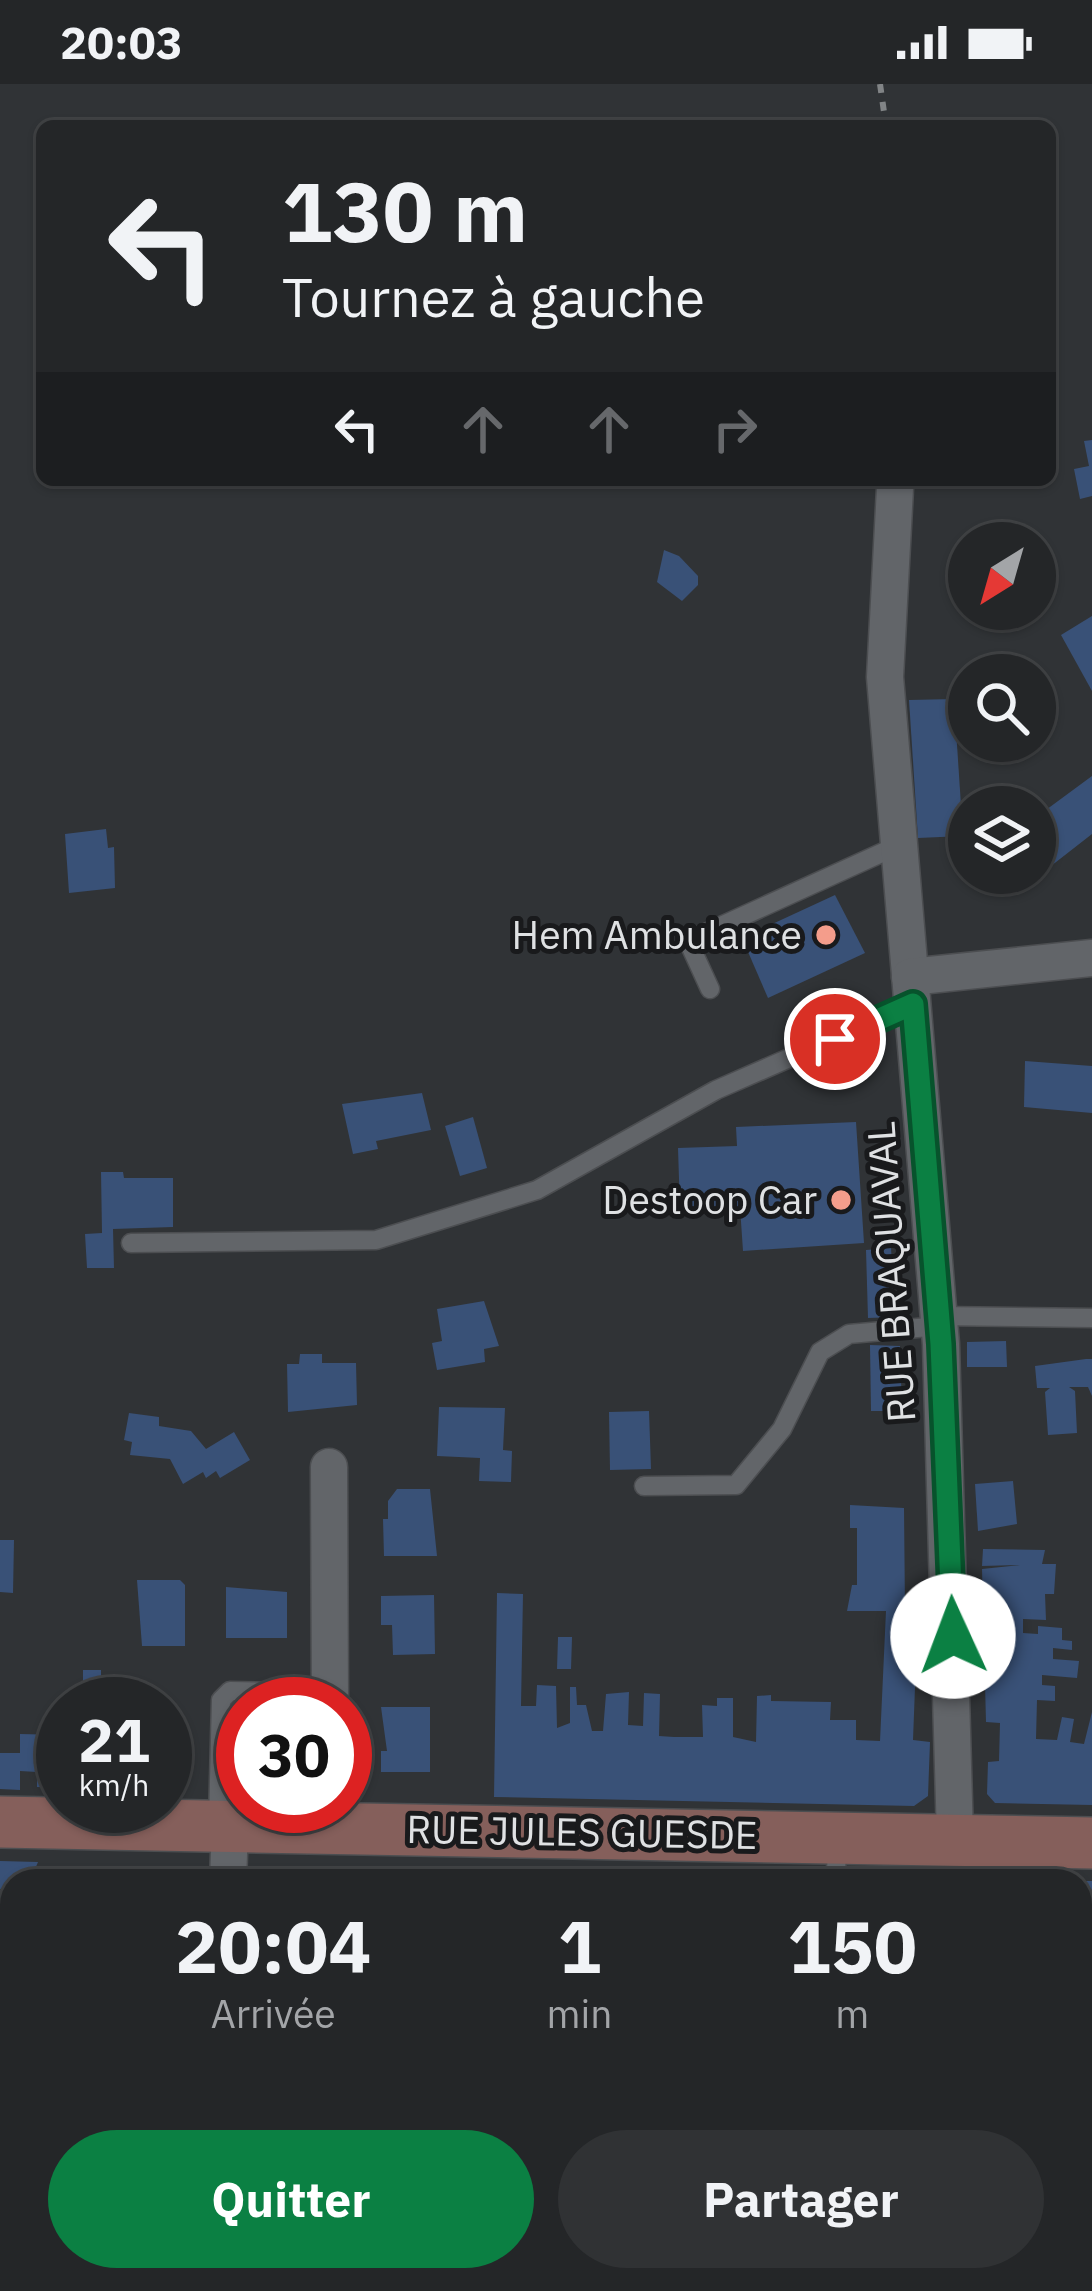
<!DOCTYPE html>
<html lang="fr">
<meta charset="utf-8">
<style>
:root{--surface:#242628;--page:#303234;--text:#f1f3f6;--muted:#a3a5a8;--line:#414345;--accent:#0b8043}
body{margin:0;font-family:"IBM Plex Sans",sans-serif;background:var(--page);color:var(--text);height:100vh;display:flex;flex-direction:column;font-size:45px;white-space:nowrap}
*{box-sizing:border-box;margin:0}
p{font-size:39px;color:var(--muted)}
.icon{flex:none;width:66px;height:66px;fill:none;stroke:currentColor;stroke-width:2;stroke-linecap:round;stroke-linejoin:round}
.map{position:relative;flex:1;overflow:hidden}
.drawer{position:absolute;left:0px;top:1785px;width:1092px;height:423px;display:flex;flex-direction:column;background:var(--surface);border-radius:36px 36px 0 0;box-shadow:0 3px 9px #0004,0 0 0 3px var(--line)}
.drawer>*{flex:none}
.top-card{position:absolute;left:36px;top:36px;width:1020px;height:366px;border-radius:18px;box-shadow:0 3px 9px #0004,0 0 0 3px var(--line);background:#242628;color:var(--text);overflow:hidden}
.needle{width:78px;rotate:217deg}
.fabs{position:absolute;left:948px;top:438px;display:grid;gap:24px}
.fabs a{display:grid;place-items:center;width:108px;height:108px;border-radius:50%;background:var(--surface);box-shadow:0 3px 9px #0004,0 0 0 3px var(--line);font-size:60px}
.speed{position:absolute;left:36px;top:1593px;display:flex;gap:24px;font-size:60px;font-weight:700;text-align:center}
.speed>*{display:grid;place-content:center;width:156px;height:156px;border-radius:50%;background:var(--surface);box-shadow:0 3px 9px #0004,0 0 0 3px var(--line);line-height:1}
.speed small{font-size:30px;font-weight:400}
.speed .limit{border:18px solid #d22;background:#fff;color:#111}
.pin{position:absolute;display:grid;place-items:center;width:102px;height:102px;color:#fff;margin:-51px;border:6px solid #fff;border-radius:50%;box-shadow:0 3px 12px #0007}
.me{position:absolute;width:132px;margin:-66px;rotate:358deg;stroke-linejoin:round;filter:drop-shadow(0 0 9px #0008)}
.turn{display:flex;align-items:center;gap:42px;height:252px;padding:0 48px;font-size:54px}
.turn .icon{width:156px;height:156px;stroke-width:2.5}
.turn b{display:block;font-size:84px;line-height:102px}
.lanes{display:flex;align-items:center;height:114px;padding:0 48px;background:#0003;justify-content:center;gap:60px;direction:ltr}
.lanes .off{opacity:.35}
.eta{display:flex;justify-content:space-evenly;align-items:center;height:204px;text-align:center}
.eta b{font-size:72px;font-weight:700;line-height:84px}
.primary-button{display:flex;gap:24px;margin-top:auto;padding:24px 48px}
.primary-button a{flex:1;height:138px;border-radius:72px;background:var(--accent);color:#fff;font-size:48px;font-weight:700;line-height:138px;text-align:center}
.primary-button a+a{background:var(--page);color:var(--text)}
.status{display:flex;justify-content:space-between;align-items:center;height:84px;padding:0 60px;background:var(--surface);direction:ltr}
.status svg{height:33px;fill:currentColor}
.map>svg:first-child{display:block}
.building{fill:#395177}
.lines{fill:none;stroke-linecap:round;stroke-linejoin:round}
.lane-casing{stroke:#4c4e51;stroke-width:21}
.street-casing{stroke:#4c4e51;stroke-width:39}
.secondary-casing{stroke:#4c4e51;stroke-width:54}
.path{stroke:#818486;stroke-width:6;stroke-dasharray:9 9;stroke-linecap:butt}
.lane{stroke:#626569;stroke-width:18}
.street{stroke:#626569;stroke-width:36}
.secondary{stroke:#855f5b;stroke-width:51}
.route-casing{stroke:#07532c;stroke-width:30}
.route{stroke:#0b8043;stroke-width:21}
.poi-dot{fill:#f49d8b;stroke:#191a1c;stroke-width:4.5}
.labels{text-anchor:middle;stroke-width:10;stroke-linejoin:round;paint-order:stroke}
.poi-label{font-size:39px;fill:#dfe1e3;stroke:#191a1c;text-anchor:end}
.street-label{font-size:39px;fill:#dfe1e3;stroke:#191a1c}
</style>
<div class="status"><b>20:03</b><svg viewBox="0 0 49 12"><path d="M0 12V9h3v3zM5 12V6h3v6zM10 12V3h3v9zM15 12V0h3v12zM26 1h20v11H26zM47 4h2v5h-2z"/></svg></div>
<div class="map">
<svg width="1092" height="2207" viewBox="0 0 1092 2207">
<rect width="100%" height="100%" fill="#303336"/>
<g class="building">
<path d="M1092 356V412L1080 415 1074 385 1089 382 1084 357Z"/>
<path d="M664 466 679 472 698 492V501L682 517 657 498Z"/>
<path d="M1092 532V607L1061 551Z"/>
<path d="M954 615 963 752 918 754 909 616Z"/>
<path d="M1092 692V750L1033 796 1028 789H1035V734Z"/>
<path d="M106 745 108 764 114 763 115 804 69 809 65 750Z"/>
<path d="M835 811 865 869 768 914 742 854Z"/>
<path d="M1025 977 1092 982V1029L1024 1023Z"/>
<path d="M422 1009 431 1046 376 1057 378 1065 353 1070 342 1020Z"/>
<path d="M473 1033 487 1084 460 1092 445 1042Z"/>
<path d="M856 1038 864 1159 743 1167 740 1123 680 1126 678 1064 737 1062 736 1043Z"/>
<path d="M101 1088H123L124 1094H173V1143L113 1145 114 1184H87L85 1150 102 1149Z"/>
<path d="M891 1164 895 1233 868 1234 866 1166Z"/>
<path d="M484 1217 499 1262 484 1265 485 1278 437 1286 432 1259 442 1257 437 1225Z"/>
<path d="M1006 1257 1007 1283H967V1258Z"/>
<path d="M870 1261 900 1262 902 1327H871Z"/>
<path d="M300 1270H322V1279H356L357 1321 288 1328 287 1280H299Z"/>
<path d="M1086 1275H1092V1312L1088 1303H1069L1075 1307 1077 1349 1048 1351 1045 1308 1050 1304H1037L1035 1282Z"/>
<path d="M439 1323 505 1324 503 1366 512 1367 511 1398 479 1397 480 1374 437 1372Z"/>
<path d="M649 1327 651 1385 610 1386 609 1328Z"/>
<path d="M129 1329 159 1333V1342L191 1347 206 1365 234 1348 250 1376 220 1394 216 1387 206 1394 203 1388 183 1400 170 1375 130 1371 132 1358 124 1356Z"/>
<path d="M1013 1397 1017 1440 978 1447 975 1400Z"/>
<path d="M397 1405H430L437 1472H384L383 1435H388V1417Z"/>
<path d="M850 1421 904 1424 905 1526 918 1525 913 1656 930 1658 928 1712 914 1722 494 1713 497 1509 523 1510 521 1622H536L537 1601 556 1602 557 1644 570 1639V1603H576L577 1621H586L592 1647H603L606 1610 629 1608 628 1641 643 1642 644 1609 660 1610 659 1652 674 1653H703L702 1621 717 1622V1614H733V1653L756 1658 757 1612 771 1611V1617L831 1618 830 1636H856V1656L880 1657 886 1527H847L852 1501H857V1444H850Z"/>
<path d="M0 1456H14L13 1509 0 1508Z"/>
<path d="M983 1465 1045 1466 1042 1480H1056L1054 1510H1045L1046 1536 1023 1535V1549L1038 1550V1542L1062 1544V1556L1072 1557V1566L1053 1564V1575L1079 1577 1077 1594 1042 1591V1601L1055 1602V1617L1037 1616 1036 1655 1057 1656 1062 1633 1074 1635 1070 1658 1084 1660 1092 1628V1721L995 1719 987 1710 988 1678 999 1677 1000 1639 986 1638 982 1485 1020 1481 982 1482Z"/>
<path d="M137 1496H180L185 1501V1562H142Z"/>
<path d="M226 1503 287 1508V1554H226Z"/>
<path d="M434 1511 435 1570 393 1571 392 1541H381V1512Z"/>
<path d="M558 1553H572L571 1585H557Z"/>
<rect x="83" y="1586" width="18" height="34"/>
<path d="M381 1623H430V1688H381V1667H387Z"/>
<path d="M165 1640H184L183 1709 165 1708Z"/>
<path d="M20 1650 63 1651V1704L37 1703V1688L20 1687V1706L0 1705V1669H20Z"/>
<path d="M0 1777 38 1778 30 1797H12V1806L0 1805Z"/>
<path d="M863 1790 974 1793V1797H862Z"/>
<path d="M1080 1797H1092V1834H1084L1083 1847Z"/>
<path d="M12 2084V2149L8 2152 0 2143V2096Z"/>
<path d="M112 2196H164L159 2207H107Z"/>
<path d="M439 2196H469L479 2200 476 2207H435Z"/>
</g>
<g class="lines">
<defs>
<g id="lane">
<path d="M710 905 688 857 899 761"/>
<path d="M131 1159 376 1156 537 1106 716 1006 913 920"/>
<path d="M939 1232 1092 1234"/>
<path d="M644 1402 736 1401 782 1345 820 1268 849 1250 940 1242"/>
<path d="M218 1737 221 1616 230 1607 273 1608 282 1620"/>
<path d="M835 1797 838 1760"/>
</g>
<g id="street">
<path d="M895 404 885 593 941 1260 955 1753"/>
<path d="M910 893 1092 874"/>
<path d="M329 1383 330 1620"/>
<path d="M228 1797 230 1742"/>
<path d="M54 2207 58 2196"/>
</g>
<path id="secondary" d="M0 1738 1092 1759"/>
</defs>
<use href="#lane" class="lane-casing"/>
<use href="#street" class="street-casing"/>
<use href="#secondary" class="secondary-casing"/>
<g class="path">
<path d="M880 0 886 42"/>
<path d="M1080 2019 1092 2014"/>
<path d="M695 2207 716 2196"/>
</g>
<use href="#lane" class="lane"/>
<use href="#street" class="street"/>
<use href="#secondary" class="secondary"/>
</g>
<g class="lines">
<defs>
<path id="route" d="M835 955 913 920 941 1260 953 1552"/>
</defs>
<use href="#route" class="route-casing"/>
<use href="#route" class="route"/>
</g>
<g class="poi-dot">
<circle cx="826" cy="851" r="12"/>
<circle cx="841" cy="1116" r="12"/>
</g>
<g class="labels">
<g class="poi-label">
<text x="802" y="865">Hem Ambulance</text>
<text x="817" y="1130">Destoop Car</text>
</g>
<g class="street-label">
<text transform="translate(891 1188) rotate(-94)" y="14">RUE BRAQUAVAL</text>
<text transform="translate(582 1748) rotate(1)" y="14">RUE JULES GUESDE</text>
</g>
</g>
</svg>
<div class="fabs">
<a><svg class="needle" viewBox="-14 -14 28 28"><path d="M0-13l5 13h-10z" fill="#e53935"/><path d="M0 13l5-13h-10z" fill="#a3a5a8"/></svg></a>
<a><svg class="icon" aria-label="search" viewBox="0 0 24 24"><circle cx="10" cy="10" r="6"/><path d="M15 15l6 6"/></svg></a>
<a><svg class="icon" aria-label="layers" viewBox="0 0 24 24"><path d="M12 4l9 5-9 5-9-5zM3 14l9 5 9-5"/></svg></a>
</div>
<div class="speed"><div>21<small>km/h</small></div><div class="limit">30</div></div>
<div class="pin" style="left:835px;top:955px;background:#d93025"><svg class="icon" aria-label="arrive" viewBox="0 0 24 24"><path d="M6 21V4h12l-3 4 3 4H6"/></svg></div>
<svg class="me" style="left:953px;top:1552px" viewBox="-20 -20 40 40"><circle r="19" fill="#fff"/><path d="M0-13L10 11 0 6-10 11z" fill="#0b8043"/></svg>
<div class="top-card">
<div class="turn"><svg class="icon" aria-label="left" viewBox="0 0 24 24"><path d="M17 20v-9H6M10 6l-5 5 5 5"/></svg><div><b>130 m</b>Tournez à gauche</div></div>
<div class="lanes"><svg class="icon" aria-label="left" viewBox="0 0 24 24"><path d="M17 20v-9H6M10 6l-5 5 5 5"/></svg><svg class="icon off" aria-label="ahead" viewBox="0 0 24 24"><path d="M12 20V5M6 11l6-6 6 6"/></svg><svg class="icon off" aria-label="ahead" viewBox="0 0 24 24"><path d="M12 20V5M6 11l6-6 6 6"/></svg><svg class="icon off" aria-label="right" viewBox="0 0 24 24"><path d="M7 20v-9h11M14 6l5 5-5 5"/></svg></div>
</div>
<section class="drawer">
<div class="eta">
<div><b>20:04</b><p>Arrivée</p></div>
<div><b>1</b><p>min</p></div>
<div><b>150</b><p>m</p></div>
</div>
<div class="primary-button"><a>Quitter</a><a>Partager</a></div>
</section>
</div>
